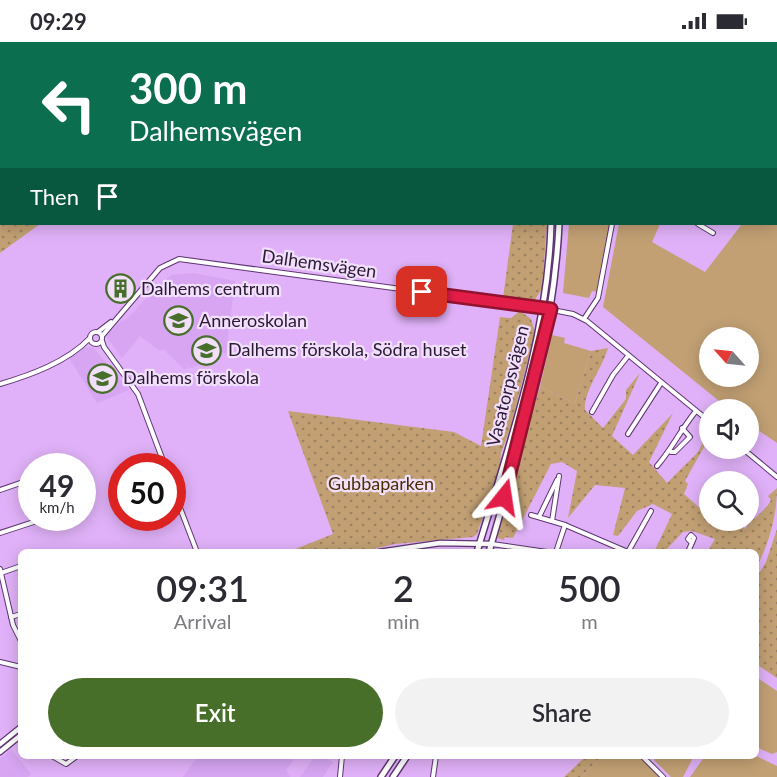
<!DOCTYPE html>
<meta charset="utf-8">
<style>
:root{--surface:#fff;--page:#f2f2f3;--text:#2b2b33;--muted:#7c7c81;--accent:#486f2a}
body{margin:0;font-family:Lato,sans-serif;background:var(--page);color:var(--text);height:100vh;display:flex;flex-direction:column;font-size:22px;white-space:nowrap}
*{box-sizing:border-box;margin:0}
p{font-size:20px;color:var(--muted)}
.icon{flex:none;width:33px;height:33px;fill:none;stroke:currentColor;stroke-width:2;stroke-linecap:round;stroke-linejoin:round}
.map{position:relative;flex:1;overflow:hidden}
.sheet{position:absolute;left:18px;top:507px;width:741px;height:210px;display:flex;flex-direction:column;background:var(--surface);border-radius:9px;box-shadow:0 3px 15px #0003}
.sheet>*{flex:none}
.guide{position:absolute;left:0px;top:0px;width:777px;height:183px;box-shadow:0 3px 15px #0003;background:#0b6e4f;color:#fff;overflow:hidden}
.needle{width:39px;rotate:297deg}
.tools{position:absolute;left:699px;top:285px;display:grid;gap:12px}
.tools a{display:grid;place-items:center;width:60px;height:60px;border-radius:50%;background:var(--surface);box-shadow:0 3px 15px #0003;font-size:30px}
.speed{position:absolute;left:18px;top:411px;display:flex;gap:12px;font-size:30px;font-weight:700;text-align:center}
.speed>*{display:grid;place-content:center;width:78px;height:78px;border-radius:50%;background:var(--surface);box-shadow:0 3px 15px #0003;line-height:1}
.speed small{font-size:15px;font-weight:400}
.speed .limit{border:9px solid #d22;background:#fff;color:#111}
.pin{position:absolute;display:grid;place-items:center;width:51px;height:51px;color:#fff;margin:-26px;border-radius:12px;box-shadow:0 3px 9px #0006}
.me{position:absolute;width:66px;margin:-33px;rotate:15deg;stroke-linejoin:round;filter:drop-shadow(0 0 4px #0008)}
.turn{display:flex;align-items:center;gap:21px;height:126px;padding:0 30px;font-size:27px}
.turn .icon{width:78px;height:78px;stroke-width:2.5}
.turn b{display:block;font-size:42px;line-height:51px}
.then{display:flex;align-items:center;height:57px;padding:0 30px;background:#0003;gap:12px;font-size:22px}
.eta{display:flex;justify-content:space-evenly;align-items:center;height:102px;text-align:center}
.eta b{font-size:36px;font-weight:600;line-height:42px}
.primary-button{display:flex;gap:12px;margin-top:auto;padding:12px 30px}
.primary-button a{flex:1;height:69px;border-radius:36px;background:var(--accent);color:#fff;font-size:24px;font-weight:600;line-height:69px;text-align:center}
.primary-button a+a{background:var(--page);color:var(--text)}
.status{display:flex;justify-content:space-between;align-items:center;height:42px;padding:0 30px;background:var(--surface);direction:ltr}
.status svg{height:16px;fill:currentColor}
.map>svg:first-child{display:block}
.built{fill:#d7a5f2}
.industrial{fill:url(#industrial-furrows)}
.green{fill:#c2a074;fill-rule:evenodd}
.park{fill:url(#park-dots)}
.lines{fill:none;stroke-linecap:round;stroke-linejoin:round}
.minor-casing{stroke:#5e3572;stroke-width:6}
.tertiary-casing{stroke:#5e3572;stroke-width:7}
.secondary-casing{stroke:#5e3572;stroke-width:8}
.primary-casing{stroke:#5e3572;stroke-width:8}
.minor{stroke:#fff;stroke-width:4}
.tertiary{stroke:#fff;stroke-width:4.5}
.secondary{stroke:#fff;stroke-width:5}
.primary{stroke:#fff;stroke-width:6}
.route-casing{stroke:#92132f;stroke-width:15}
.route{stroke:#e11d48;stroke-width:10}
.labels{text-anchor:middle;stroke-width:4.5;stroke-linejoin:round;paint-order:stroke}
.street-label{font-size:18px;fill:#2a1933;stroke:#f1dffc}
.poi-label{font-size:18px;fill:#2a1933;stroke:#f1dffc;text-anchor:start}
.park-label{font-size:18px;fill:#4a2e00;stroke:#f1dffc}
</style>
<div class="status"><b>09:29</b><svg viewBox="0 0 49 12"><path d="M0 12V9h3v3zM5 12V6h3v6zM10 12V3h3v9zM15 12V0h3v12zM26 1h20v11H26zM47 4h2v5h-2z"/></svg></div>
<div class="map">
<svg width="777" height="735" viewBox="0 0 777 735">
<defs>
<pattern id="industrial-furrows" width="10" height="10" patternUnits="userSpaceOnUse" patternTransform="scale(1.5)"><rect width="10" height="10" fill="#d7a5f2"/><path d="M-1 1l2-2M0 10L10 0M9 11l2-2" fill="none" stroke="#b98dd0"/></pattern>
<pattern id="park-dots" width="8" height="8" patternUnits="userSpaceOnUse" patternTransform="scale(1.5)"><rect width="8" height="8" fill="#c2a074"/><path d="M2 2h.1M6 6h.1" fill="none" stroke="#9e8260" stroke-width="1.8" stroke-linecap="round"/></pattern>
</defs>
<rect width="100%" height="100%" fill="#e0b1f8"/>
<g class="built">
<path d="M193 231 235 239 226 312 219 309 222 313 191 326 184 320 189 326 184 327 163 307 160 309 140 294 122 316 106 294 122 278 125 279 158 243 172 233Z"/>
<path d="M93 305 129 348 97 361 69 316 83 306Z"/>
<path d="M11 707 31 732 28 735H0V717Z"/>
<path d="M198 714H297L286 728 290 735H183Z"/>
<path d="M315 714H324L333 720 323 735H300Z"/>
</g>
<path class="industrial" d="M168 0H526L177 2Z"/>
<g class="green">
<path d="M776 177H777V401L749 382 748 368 729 367 603 265 619 182H660L652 200 705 230 742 182H776ZM710 296H748V334H710Z"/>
<path d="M569 182H610L597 250 592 249 589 256 563 251Z"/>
<path d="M552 293 565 296 564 301 591 309 575 361 540 345Z"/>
<path d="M756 635 777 649V710L772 712 756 705Z"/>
<path d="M603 714H640L660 735H581Z"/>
<path d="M656 714H694L683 735H671L654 718Z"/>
<path d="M705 714H756L777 724V735H690Z"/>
</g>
<g class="park">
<path d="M0 9 2 182H40L0 211Z"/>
<path d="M513 182H547L542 247 534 259 503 256Z"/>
<path d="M520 269 531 277 535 290 510 387 501 411 500 424 477 492 473 495 395 502 360 510H288L333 492 288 369 454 390 481 404 500 275 511 276Z"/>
<path d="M608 306C603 325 583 350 585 368L603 386 626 357V348L640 331 612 394 633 413 673 371 649 420 667 441 698 410 709 389V396L685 439 688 442 684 452 701 467 709 459 710 478 737 479 745 487C753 475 765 470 771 458L768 454 777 446C777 472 769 503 756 526V510H707L715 497 692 489 683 490 664 510H654L672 472 653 462 637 469 618 494 613 493 625 446 595 443 568 476 577 429 562 420 551 422 513 496 505 495 504 498 498 496 497 490 540 345 575 361 591 309Z"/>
<path d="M777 487V636L756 622V536L766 520Z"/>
<path d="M586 714H603L581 735H564Z"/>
</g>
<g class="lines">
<defs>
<g id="minor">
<path d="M591 0 593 2"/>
<path d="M698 182 713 191"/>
<path d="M584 277 598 256 612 182"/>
<circle cx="96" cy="296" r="6"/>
<path d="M98 290 111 280"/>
<path d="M102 294 160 226 179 217 542 266 573 272 587 279 710 380"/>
<path d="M102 299 104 305 138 352 165 424"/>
<path d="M0 342C31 333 67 320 90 296"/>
<path d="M592 370 613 333 628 314"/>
<path d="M628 392 661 341"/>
<path d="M742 406 777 435"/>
<path d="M671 410H675L690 395 682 386"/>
<path d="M657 424C672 407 681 387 696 369"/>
<path d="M172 445 197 510"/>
<path d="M0 448 32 437"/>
<path d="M531 473 565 483"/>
<path d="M539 475 557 438"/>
<path d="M552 479 559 434"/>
<path d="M0 491 46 476"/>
<path d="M492 502 547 510"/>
<path d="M556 510 565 483 628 510"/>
<path d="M628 510 651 469"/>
<path d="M688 510 694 496 691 493 688 497 692 501"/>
<path d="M0 527 13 583 21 599"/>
<path d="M1 531 21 524"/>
<path d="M11 575 21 572"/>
<path d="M0 620 21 625"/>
<path d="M52 714 66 722 77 714"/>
<path d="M642 714 663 735"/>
<path d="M340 735 342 714"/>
<path d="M433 735 436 714"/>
</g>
<g id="tertiary">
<path d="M379 510 440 501 492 502"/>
<path d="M0 702 21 685"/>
<path d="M0 710 21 693"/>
</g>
<g id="secondary">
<path d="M540 0V2"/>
<path d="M548 0 549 2"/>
<path d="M477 510C509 403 548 294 551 182"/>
<path d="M489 510C520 403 554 293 559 182"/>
<path d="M381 735 395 714"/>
<path d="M393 735 407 714"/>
</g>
<g id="primary">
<path d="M12 0 20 2"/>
<path d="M58 0 66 2"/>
<path d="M0 1 2 2"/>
<path d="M776 84H777"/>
<path d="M776 92H777"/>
</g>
</defs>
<use href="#minor" class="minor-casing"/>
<use href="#tertiary" class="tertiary-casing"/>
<use href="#secondary" class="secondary-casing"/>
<use href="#primary" class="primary-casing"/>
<use href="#minor" class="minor"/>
<use href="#tertiary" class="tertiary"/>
<use href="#secondary" class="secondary"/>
<use href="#primary" class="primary"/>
</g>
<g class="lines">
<defs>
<path id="route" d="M422 250 551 267 504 455"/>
</defs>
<use href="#route" class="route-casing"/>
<use href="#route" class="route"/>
</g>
<defs>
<symbol id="building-ring" viewBox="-11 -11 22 22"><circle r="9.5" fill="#f1dffc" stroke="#486f2a" stroke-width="1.5"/><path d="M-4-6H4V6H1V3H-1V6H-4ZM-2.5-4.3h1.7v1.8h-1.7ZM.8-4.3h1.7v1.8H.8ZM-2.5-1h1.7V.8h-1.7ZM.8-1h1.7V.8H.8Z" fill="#486f2a"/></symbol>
<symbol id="school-ring" viewBox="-11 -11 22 22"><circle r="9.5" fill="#f1dffc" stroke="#486f2a" stroke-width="1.5"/><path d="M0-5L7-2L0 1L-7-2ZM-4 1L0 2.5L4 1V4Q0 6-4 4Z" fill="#486f2a"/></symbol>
</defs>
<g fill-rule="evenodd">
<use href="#building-ring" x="104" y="230" width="33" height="33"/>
<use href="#school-ring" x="162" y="262" width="33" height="33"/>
<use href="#school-ring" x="190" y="292" width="33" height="33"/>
<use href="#school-ring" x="86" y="320" width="33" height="33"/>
</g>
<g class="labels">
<g class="street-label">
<text transform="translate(319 222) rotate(8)" y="6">Dalhemsvägen</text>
<text transform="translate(508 344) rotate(-76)" y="6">Vasatorpsvägen</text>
</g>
<g class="poi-label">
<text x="141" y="253">Dalhems centrum</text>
<text x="199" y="285">Anneroskolan</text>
<text x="228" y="314">Dalhems förskola, Södra huset</text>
<text x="123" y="342">Dalhems förskola</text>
</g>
<g class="park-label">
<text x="381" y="448">Gubbaparken</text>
</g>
</g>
</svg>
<div class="tools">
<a><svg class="needle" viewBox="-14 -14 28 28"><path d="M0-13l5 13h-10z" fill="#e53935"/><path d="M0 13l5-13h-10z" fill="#7c7c81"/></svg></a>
<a><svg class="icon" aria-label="sound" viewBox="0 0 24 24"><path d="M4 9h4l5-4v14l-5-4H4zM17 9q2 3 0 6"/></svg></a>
<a><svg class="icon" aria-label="search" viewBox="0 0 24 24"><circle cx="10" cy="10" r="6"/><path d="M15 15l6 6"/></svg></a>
</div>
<div class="speed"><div>49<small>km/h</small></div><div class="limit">50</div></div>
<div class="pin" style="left:422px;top:250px;background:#d93025"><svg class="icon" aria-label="arrive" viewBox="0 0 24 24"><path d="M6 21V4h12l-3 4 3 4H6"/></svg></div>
<svg class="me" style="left:504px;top:455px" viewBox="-20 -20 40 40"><path d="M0-17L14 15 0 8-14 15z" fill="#e11d48" stroke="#fff" stroke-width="4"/></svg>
<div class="guide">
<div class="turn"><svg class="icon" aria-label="left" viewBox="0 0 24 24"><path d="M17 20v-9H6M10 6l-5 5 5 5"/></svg><div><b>300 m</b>Dalhemsvägen</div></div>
<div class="then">Then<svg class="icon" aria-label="arrive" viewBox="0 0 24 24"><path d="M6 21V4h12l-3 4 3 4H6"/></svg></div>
</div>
<section class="sheet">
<div class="eta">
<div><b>09:31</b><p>Arrival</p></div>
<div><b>2</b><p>min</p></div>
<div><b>500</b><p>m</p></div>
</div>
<div class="primary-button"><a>Exit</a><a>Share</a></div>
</section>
</div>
